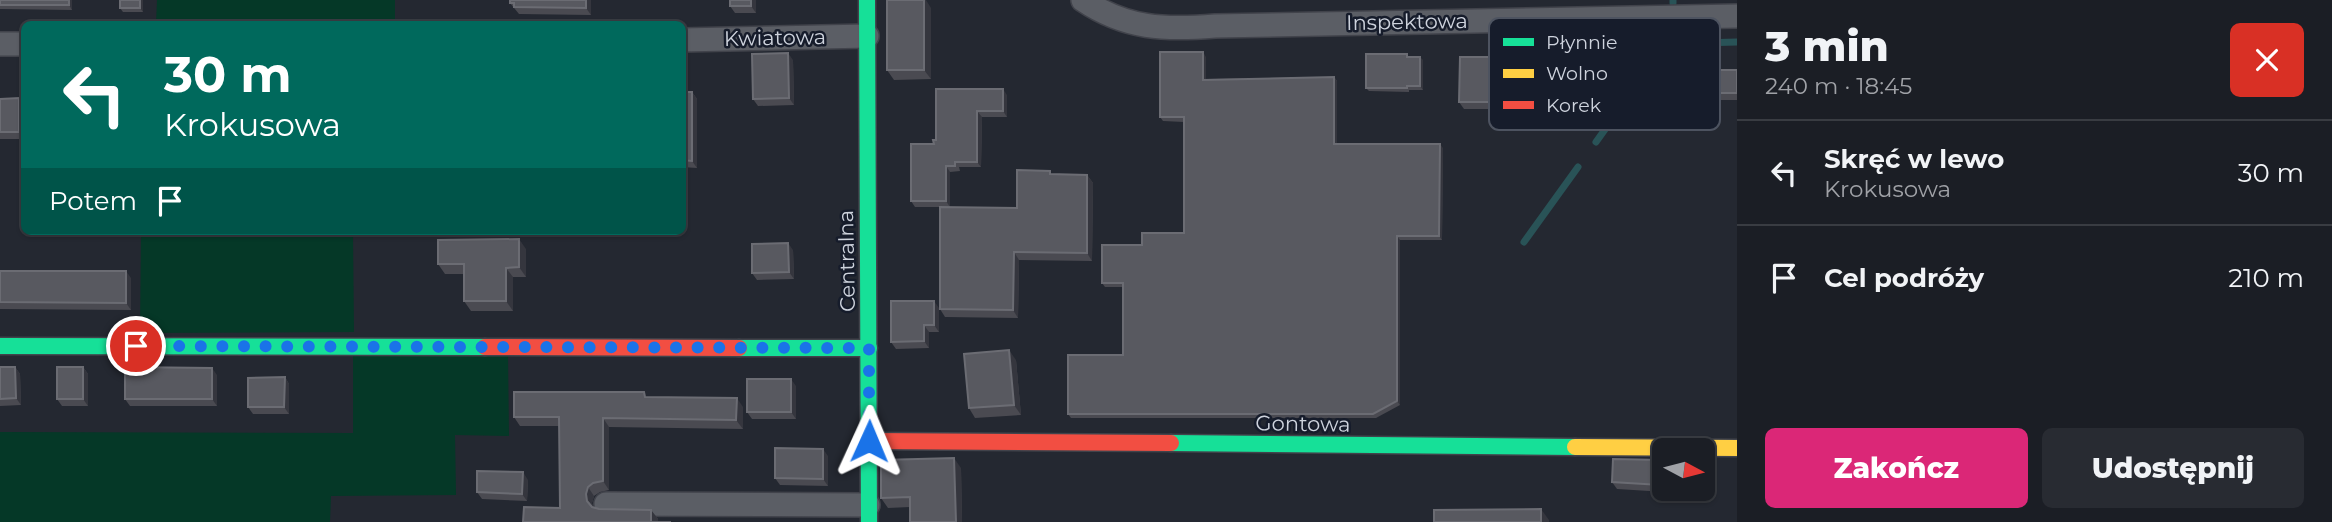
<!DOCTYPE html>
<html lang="pl">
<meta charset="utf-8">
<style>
:root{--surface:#1b1e25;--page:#282b32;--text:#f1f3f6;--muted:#a0a2a7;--line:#393c42;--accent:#db2777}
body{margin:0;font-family:Montserrat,sans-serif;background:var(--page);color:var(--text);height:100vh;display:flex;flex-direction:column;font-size:26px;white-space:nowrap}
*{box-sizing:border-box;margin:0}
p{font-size:23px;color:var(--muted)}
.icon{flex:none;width:38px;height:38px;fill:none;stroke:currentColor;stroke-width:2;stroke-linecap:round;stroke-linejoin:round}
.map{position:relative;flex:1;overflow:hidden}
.panel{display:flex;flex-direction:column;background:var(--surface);width:595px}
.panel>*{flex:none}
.hud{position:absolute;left:21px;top:21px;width:665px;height:214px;border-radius:10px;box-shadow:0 2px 5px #0004,0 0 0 2px var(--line);background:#00695c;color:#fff;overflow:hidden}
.needle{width:46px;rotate:97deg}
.buttons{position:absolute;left:1652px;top:438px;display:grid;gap:14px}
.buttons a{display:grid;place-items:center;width:63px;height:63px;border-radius:10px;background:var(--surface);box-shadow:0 2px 5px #0004,0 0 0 2px var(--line);font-size:35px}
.pin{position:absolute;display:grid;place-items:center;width:60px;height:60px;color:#fff;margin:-30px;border:4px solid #fff;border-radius:50%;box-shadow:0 2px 7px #0007}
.me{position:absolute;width:77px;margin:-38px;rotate:1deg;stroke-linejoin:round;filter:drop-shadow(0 0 5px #0008)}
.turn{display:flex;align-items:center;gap:24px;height:147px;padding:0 28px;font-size:32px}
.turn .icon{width:91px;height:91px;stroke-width:2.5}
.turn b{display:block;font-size:49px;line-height:60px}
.then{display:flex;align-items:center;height:66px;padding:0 28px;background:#0003;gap:14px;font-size:26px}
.round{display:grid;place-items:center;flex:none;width:74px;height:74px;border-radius:10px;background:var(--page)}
.summary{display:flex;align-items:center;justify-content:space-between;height:119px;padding:0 28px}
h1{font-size:42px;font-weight:800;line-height:52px}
.primary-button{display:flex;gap:14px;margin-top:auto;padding:14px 28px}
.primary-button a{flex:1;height:80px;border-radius:10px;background:var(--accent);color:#fff;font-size:28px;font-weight:800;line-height:80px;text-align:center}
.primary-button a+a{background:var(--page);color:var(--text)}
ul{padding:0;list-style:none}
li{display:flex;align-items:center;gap:21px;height:105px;padding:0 28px;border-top:2px solid var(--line)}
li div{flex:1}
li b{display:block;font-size:26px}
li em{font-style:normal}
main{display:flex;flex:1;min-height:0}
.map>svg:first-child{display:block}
.green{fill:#053827}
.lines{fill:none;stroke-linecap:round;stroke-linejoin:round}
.stream{stroke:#295357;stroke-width:7}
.street-casing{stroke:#41434b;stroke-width:26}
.fast-casing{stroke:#41434b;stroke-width:19}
.slow-casing{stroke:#41434b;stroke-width:19}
.jam-casing{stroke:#41434b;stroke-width:19}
.street{stroke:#5b5e65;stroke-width:23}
.fast{stroke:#16e098;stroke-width:16}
.slow{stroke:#ffcf43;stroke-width:16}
.jam{stroke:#f24e42;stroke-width:16}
.wall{fill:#4a4a51}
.shaded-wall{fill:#35363e}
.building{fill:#585960;stroke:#6b6c73;stroke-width:2}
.route{stroke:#1a73e8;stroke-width:12;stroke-dasharray:0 21.6}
.labels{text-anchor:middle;stroke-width:5;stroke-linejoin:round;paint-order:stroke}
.street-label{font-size:21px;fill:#ced3dd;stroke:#161c2b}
.key{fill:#161c2b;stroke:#4d5360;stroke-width:2}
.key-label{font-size:19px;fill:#ced3dd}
</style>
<main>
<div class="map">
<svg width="1737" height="522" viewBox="0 0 1737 522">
<rect width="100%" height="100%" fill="#242831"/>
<g class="green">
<path d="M157 0H395V23L156 24Z"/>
<path d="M353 234 354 332 140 333 141 235Z"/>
<path d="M353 354H508L509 436 455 435 456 495 331 496 330 522H0V432L353 433Z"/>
</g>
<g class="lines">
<g class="stream">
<path d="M1673 0V3"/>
<path d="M1678 35 1700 43 1737 42"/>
<path d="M1596 142 1656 58"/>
<path d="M1524 242 1578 167"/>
</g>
<defs>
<g id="street">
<path d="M1083 0C1126 29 1165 30 1215 26L1737 16"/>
<path d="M682 40 867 36"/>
<path d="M0 44H24"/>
<path d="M606 504 868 505"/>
</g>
<g id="fast">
<path d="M867 0 869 522"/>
<path d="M0 346 485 347"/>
<path d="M739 348H869"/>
<path d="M1171 443 1575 447"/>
</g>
<path id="slow" d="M1575 447 1737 448"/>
<g id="jam">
<path d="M485 347 739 348"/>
<path d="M869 441 1171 443"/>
</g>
</defs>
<use href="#street" class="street-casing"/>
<use href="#fast" class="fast-casing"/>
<use href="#slow" class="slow-casing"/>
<use href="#jam" class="jam-casing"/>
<use href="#street" class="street"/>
<use href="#fast" class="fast"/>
<use href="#slow" class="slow"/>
<use href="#jam" class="jam"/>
</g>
<g class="wall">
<path d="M0 0H72V10L0 9Z"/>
<path d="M143 0V12H123L120 8Z"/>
<path d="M591 0V15L519 14 510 3Z"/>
<path d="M730 0H756V13H735L730 6Z"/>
<path d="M931 8V79L894 80 887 70Z"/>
<path d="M1407 54 1408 57 1423 60V90H1409V92L1369 91 1366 88Z"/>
<path d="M1206 57V79L1334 77 1337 81V144L1443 148 1442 240H1400V405L1376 418H1071L1068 414 1123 355V287H1105L1102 283 1142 245 1184 233V122L1163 121 1160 117Z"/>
<path d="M1501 57 1506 64 1505 109H1464L1459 102Z"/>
<path d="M793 60 794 105 758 106 753 99Z"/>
<path d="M1737 70V100H1712V108H1679L1675 101Z"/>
<path d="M936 89 1007 95V117H982L981 167H959L960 171 950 172V207H915L911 201 934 144 936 140Z"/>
<path d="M682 92H692L697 99V168L682 167Z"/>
<path d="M0 99 24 105V139H0Z"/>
<path d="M1052 174 1087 175 1093 183 1092 261 1019 260 1018 318 945 317 940 309 1017 208Z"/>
<path d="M526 249V277H513V311H471L464 301V274H445L438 264Z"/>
<path d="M793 250 794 279 757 280 752 273Z"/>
<path d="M0 271 131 278V310L0 309Z"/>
<path d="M939 308V332H929V348L896 349 891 342Z"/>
<path d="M1016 360 1021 415 975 418 969 408Z"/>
<path d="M0 367H15L20 374 21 405 0 406Z"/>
<path d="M83 367 88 374V406H62L57 399Z"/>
<path d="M217 375V406H130L125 399Z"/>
<path d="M285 377 289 384V414H253L248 407Z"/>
<path d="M796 386V419H752L747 412Z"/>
<path d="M648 397 743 407V429L609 427V490L600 492 594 496 592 503 593 507 599 509 651 510 658 519 523 522 560 508 559 426H520L514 417Z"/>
<path d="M828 456V486L780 485 775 478Z"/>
<path d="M1661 460 1665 492 1617 489 1612 482Z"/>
<path d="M961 468 962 522H910V507L888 508 881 498Z"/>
<path d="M528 480 527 501 482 499 477 492Z"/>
</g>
<g class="shaded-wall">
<path d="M69 0H72V10L69 5Z"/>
<path d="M140 0H143V12L140 8Z"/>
<path d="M586 0H591V15L586 8Z"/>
<path d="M751 0H756V13L751 6Z"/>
<path d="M924 0H926L931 8V79L924 70Z"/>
<path d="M1203 52 1206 57V84L1203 80Z"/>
<path d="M788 53 793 60 794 105 789 98Z"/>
<path d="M1420 57 1423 60V90L1420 86Z"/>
<path d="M1501 57 1506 64 1505 109 1500 102Z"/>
<path d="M1334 77 1337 81V148L1334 144Z"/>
<path d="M1003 89 1007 95V117L1003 111Z"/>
<path d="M692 92 697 99V168L692 161Z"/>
<path d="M1707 93 1712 100V108L1707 101Z"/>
<path d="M19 98 24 105V139L19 132Z"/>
<path d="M977 111 982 117 981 167 977 162Z"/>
<path d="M1440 144 1443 148 1442 240 1439 236Z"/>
<path d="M946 166 950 172V207L946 201Z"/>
<path d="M1087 175 1093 183 1092 261 1087 253Z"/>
<path d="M1397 236 1400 240V405L1397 401Z"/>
<path d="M519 239 526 249V277L519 267Z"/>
<path d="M788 243 793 250 794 279 789 272Z"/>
<path d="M1014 252 1019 260 1018 318 1013 310Z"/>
<path d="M506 268 513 277V311L506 301Z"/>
<path d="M126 271 131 278V310L126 303Z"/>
<path d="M934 301 939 308V332L934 325Z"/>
<path d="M924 325 929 332V348L924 341Z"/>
<path d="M1009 350 1016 360 1021 415 1014 405Z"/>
<path d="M15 367 20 374 21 405 16 398Z"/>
<path d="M83 367 88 374V406L83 399Z"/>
<path d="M212 368 217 375V406L212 399Z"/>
<path d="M285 377 289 384V414L284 407Z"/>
<path d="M791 379 796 386V419L791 412Z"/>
<path d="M737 398 743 407V429L736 420Z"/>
<path d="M603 418 609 427V490L603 481Z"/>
<path d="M823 449 828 456V486L823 479Z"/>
<path d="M954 458 961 468 962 522H956Z"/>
<path d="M1661 460 1664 464 1665 492 1660 485Z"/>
<path d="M523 472 528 480 527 501 522 494Z"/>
<path d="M588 487 594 496 592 503 594 510 587 501 586 494Z"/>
<path d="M1541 509 1549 520V522H1541Z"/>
<path d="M651 510 658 519V522H651Z"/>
</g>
<g class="building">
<rect x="0" y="0" width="69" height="5"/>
<rect x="120" y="0" width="20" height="8"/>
<path d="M510 0H586V8L514 7V3H510Z"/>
<rect x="730" y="0" width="21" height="6"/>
<rect x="887" y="0" width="37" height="70"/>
<path d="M1160 52H1203V80L1334 77V144H1440L1439 236H1397V401L1373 414H1068V355H1123V283H1102V245H1142V233H1184V117H1160Z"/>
<path d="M788 53 789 98 753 99 752 54Z"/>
<path d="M1366 54H1407V57H1420V86H1407V88H1366Z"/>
<path d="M1460 57H1501L1500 102H1459Z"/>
<path d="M1674 70H1737V93H1707V101H1675Z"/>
<path d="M936 89H1003V111H977V162H955V166H946V201H911V144H934L933 140H936Z"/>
<path d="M682 92H692V161L682 160Z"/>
<path d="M19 98V132H0V99Z"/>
<path d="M1017 170 1050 171V174L1087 175V253L1014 252 1013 310 940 309V207L1017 208Z"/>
<path d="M519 239V267L506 268V301H464V264H438V240Z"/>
<path d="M788 243 789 272 752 273V244Z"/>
<path d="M0 271H126V303L0 302Z"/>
<path d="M891 301H934V325H924V341L891 342Z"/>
<path d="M1009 350 1014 405 969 408 964 354Z"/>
<path d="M0 367H15L16 398 0 399Z"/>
<rect x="57" y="367" width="26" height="32"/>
<path d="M125 367 212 368V399H125Z"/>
<path d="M285 377 284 407H248V378Z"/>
<rect x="747" y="379" width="44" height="33"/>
<path d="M514 392H644L645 397 737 398 736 420 603 418V481L593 483 588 487 586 494 587 501 592 507 599 509 651 510V522H671H523L524 507 560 508 559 417H514Z"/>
<path d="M775 448 823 449V479L775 478Z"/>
<path d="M954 458 956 522H910V497L881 498V460Z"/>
<path d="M1613 459 1661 460 1660 485 1612 482Z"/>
<path d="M477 471 523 472 522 494 477 492Z"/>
<path d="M1541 509V522H1434V510Z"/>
</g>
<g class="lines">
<path class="route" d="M136 346 869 348V441"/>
</g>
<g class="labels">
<g class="street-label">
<text transform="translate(1407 22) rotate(-1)" y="7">Inspektowa</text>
<text transform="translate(775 38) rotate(-1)" y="7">Kwiatowa</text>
<text transform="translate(847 261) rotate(-91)" y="7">Centralna</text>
<text transform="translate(1303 424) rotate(1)" y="7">Gontowa</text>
</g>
</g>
<rect x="1489" y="18" width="231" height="112" rx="10" class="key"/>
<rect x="1503" y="38" width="31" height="8" fill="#16e098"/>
<rect x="1503" y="69" width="31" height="9" fill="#ffcf43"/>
<rect x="1503" y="101" width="31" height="8" fill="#f24e42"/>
<g class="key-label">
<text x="1546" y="49">Płynnie</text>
<text x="1546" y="80">Wolno</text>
<text x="1546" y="112">Korek</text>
</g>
</svg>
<div class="buttons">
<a><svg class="needle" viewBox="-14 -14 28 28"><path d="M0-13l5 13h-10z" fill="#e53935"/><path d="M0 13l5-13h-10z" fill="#a0a2a7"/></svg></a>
</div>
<div class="pin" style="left:136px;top:346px;background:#d93025"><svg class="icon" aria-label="arrive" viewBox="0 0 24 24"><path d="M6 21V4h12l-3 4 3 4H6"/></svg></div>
<svg class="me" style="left:869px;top:441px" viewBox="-20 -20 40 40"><path d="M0-17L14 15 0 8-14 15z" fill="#1a73e8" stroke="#fff" stroke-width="4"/></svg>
<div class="hud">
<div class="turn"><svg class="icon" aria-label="left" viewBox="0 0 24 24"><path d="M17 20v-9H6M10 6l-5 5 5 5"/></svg><div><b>30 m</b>Krokusowa</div></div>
<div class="then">Potem<svg class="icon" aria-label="arrive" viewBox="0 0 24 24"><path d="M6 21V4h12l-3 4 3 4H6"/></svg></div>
</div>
</div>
<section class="panel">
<div class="summary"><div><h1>3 min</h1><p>240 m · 18:45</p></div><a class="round" style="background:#d93025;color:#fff"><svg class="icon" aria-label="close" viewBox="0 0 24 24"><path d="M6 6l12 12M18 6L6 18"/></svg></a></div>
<ul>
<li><svg class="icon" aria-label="left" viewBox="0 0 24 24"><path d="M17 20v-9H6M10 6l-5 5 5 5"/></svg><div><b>Skręć w lewo</b><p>Krokusowa</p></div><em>30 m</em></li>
<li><svg class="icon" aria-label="arrive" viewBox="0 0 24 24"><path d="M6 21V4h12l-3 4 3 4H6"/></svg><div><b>Cel podróży</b></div><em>210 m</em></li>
</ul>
<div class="primary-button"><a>Zakończ</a><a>Udostępnij</a></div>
</section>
</main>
